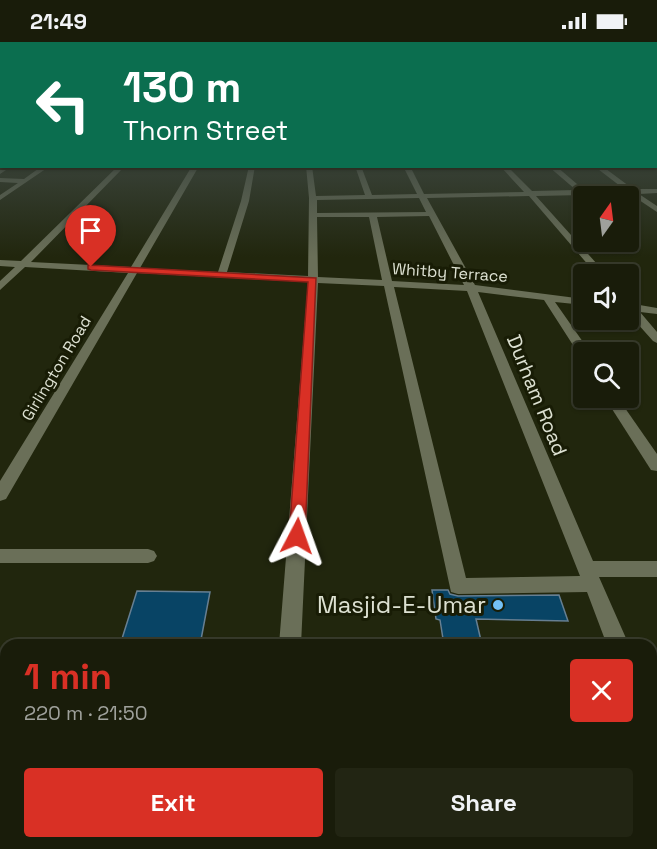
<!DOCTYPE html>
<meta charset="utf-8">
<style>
:root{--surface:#191c0a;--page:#222513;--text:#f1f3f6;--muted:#9fa19c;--line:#373a2b;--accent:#d93025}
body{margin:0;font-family:"Space Grotesk",sans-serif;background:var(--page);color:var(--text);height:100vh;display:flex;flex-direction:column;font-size:22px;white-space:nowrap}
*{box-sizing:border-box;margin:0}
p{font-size:20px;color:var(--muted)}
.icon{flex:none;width:33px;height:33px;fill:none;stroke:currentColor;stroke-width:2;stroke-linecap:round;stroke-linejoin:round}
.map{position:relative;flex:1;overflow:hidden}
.side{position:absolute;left:0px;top:597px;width:657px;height:210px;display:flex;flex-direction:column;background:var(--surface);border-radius:18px 18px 0 0;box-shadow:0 2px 4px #0004,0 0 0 2px var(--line)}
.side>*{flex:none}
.hud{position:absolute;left:0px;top:0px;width:657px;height:126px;box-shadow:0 2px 4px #0004,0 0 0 2px var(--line);background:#0b6e4f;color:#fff;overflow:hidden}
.needle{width:39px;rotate:14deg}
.controls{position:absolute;left:573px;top:144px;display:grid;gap:12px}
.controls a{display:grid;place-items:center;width:66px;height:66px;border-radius:6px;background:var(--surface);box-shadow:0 2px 4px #0004,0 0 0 2px var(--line);font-size:30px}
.pin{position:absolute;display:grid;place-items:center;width:51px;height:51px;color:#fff;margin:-62px -26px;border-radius:50% 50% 50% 0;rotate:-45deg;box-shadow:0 0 6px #0007}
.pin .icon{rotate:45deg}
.me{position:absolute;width:66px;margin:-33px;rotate:4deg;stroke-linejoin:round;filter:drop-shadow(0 0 4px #0008)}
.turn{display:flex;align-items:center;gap:21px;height:126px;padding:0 24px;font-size:27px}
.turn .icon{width:78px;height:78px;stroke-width:2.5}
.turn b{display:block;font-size:42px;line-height:51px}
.round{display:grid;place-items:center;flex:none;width:63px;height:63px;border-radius:6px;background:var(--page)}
.overview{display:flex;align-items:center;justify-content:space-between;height:102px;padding:0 24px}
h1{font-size:36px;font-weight:700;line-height:45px;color:var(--accent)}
.button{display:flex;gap:12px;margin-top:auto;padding:12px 24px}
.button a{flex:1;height:69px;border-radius:6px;background:var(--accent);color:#fff;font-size:24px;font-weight:700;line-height:69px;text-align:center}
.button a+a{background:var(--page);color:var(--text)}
.status{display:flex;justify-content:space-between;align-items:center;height:42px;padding:0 30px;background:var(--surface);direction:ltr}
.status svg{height:16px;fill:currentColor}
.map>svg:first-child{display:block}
.building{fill:#084465;stroke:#667f92;stroke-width:1.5}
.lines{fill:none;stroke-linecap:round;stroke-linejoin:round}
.minor{fill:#6a6f58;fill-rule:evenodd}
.major{fill:#b2bd8b;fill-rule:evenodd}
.route{fill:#d93025;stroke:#8d1f18;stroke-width:1.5}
.poi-dot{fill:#73c1f6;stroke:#181c05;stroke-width:2}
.labels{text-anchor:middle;stroke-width:6;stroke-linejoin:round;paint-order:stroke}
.far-street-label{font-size:16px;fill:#dde1d2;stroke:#181c05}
.street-label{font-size:20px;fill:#dde1d2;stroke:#181c05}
.near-poi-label{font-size:24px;fill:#dde1d2;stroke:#181c05;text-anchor:end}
</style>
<div class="status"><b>21:49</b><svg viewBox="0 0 49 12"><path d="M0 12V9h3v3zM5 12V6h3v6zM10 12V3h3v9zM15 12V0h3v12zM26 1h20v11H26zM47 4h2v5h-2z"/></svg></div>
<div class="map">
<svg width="657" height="807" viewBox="0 0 657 807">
<rect width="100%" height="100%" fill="#21260d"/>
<g class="building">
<path d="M432 548H448L450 552 458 554 559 553 568 579 476 577 482 603H444L440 578 436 577Z"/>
<path d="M137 549 210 550 200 603H120Z"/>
</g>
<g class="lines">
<g class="minor">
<path d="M2 104V108L0 109V105Z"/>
<path d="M4 124H12L0 132V127Z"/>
<path d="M42 124H50L0 158V153L18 141 0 140V136L24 137Z"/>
<path d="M118 124H125L31 220 131 225 192 124H199L140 226 218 230 241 159 249 124H255L249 159 227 230 308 234 309 156 306 124H312L316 154 365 153 355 124H361L372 153 417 152 403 124H410L424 152 524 150 500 124H507L532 149 576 148 548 124H556L584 148 624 147 594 124H602L633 147H657V151L639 152 657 164V170L630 152 536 154 606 232H596L529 154 427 156 475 243 584 257V263L555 260 590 310H584V315L580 314 544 258 478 250 593 519H657V535H599L629 603H607L587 550 458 552 451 550 384 244 318 241 301 603H279L308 240 137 231 6 457 0 459V439L128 231 25 225 0 248V239L15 225 0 224V218L21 219ZM419 156 426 170 317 171V158ZM429 174 464 243 392 239 377 175ZM317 175H369L382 238 318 235ZM394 245 467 249 580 534 466 536Z"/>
<path d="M628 261 657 266V272L640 270 657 290V301L653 299 628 271Z"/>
<path d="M605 356H618L657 412V429L651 428Z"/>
<path d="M0 507H148L154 509 157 514 154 519 148 521H0Z"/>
<path d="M657 633V655L651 656V634Z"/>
<rect x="263" y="801" width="28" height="6"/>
</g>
<path class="major" d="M656 105H657V110L656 109Z"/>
</g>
<linearGradient id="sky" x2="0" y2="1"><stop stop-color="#121507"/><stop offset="0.47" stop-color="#3d4740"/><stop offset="1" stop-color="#3d4740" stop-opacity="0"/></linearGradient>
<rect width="657" height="215" fill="url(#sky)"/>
<path class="route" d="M88 223 316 236 305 494 303 499 297 500 291 499 289 494 308 240 91 228 88 227Z"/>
<circle class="poi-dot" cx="498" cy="563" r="6"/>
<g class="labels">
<g class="far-street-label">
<text transform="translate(450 230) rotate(4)" y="6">Whitby Terrace</text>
<text transform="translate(56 326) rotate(-59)" y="6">Girlington Road</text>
</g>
<g class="street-label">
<text transform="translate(537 353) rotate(68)" y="7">Durham Road</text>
</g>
<g class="near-poi-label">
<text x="486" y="571">Masjid-E-Umar</text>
</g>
</g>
</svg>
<div class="controls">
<a><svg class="needle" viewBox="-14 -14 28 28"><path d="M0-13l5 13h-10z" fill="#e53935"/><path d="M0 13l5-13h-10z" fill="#9fa19c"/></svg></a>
<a><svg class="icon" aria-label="sound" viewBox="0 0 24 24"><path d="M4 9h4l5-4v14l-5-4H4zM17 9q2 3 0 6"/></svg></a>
<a><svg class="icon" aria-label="search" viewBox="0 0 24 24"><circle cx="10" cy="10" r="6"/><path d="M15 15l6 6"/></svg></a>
</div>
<div class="pin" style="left:91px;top:225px;background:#d93025"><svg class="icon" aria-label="arrive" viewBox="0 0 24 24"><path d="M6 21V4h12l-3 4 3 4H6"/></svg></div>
<svg class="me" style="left:297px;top:494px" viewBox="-20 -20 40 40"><path d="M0-17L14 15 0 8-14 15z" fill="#d93025" stroke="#fff" stroke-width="4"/></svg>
<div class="hud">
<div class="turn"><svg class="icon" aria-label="left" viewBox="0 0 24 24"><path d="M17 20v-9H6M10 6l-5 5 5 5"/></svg><div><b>130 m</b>Thorn Street</div></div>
</div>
<section class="side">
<div class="overview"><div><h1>1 min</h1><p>220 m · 21:50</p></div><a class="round" style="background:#d93025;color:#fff"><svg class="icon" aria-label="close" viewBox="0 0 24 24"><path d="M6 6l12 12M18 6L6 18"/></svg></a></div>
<div class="button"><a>Exit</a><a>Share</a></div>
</section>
</div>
